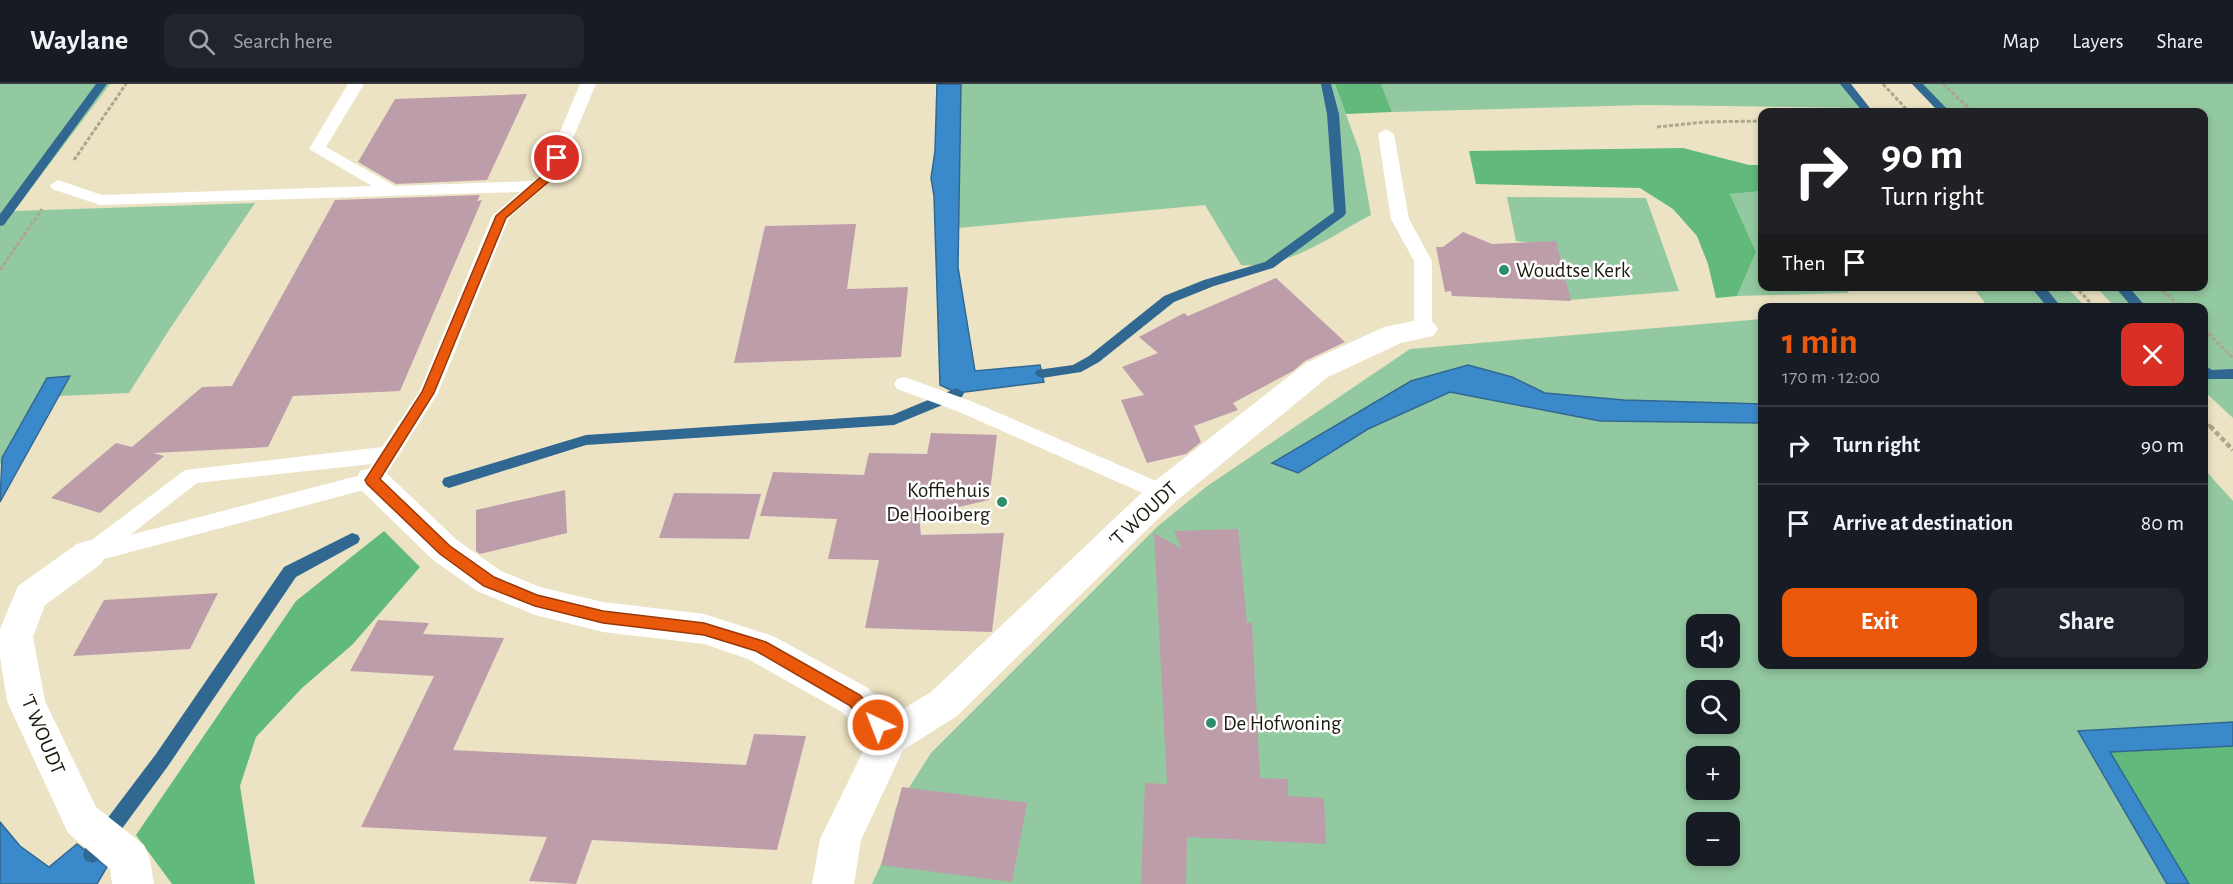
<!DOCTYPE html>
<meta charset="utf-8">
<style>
:root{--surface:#171b24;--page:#20242c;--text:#f1f3f6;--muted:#9ea1a6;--line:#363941;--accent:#ea580c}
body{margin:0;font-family:"Alegreya Sans",sans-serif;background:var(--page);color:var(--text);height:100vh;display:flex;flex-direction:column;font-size:22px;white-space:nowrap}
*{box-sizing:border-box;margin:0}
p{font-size:20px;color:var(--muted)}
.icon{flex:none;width:33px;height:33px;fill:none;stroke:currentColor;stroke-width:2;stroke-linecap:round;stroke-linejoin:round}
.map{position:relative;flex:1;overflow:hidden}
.side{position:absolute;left:1758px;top:219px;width:450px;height:366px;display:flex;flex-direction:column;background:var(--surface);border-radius:12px;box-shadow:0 3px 9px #0003}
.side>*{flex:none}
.top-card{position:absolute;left:1758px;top:24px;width:450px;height:183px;border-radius:12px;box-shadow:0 3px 9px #0003;background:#202124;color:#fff;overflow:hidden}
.buttons{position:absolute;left:1686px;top:530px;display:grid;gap:12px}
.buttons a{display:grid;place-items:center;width:54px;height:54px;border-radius:12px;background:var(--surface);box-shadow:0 3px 9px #0003;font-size:30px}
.pin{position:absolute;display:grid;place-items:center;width:51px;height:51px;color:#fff;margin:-26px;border:3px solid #fff;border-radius:50%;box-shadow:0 2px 6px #0007}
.me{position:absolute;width:66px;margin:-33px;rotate:317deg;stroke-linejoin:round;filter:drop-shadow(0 0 4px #0008)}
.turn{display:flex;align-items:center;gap:21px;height:126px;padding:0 24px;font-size:27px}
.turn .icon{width:78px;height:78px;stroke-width:2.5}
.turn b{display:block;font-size:42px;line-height:51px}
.then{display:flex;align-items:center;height:57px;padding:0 24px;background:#0003;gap:12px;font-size:22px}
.round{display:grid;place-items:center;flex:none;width:63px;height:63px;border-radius:12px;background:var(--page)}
.summary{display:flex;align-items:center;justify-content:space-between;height:102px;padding:0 24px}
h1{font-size:36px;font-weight:600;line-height:45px;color:var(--accent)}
.cta{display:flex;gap:12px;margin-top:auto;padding:12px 24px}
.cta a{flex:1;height:69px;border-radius:12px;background:var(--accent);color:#fff;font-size:24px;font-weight:600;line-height:69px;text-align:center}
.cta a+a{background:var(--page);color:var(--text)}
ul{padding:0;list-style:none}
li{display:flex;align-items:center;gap:18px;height:78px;padding:0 24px;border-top:2px solid var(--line)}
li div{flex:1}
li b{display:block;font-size:22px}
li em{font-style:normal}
header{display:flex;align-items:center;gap:36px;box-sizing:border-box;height:84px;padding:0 30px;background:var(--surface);border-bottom:2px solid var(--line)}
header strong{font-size:28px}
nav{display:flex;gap:33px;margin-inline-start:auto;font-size:21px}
.search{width:420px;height:54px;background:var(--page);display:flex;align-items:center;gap:15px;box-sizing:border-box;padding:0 21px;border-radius:12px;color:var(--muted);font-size:22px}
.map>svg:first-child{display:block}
.green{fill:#93c9a0;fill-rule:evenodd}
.forest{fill:#61ba7b}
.water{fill:#3a8acb;stroke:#316892;stroke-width:1.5}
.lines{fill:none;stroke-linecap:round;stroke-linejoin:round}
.stream{fill:#316892;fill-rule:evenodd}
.building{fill:#be9dab}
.path-far1{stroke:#aca68c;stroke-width:3;stroke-dasharray:4 2;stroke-linecap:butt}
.path{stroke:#aca68c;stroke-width:4.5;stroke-dasharray:5 3;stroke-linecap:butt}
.service{fill:#fff;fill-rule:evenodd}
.minor{fill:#fff;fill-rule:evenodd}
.route{fill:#ea580c;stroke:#983908;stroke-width:1.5}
.poi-dot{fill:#2c8f69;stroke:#fff;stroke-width:2}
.labels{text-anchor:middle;stroke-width:5;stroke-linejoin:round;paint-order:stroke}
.poi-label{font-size:21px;fill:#1d1a0e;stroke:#fff;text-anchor:start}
.street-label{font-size:21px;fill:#1d1a0e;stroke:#fff}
</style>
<header>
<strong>Waylane</strong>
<div class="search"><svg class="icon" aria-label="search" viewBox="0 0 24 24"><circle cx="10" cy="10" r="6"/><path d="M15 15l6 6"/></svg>Search here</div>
<nav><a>Map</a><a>Layers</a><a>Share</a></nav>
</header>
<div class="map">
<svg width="2233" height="800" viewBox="0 0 2233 800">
<rect width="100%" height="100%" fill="#ebe3c3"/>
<g class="green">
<path d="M0 0H110L14 127 255 119 171 243 129 309 59 312 70 292 47 294 0 381Z"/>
<path d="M961 0H1335L1360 69 1371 131C1331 152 1288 185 1241 181L1205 121 958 144Z"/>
<path d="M1381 0H1844L1862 24 1645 21 1392 28Z"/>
<path d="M1915 0H2233V334L2204 307V224L2115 223 2096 203 2204 202V28H1938Z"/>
<path d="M1762 107V202L1853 203 1847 209 1737 212 1756 168 1730 110Z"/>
<path d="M1507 113 1646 114 1679 207 1570 216 1556 162 1516 157Z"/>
<path d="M1973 203H2066L2086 223H1988Z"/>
<path d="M1762 235V320L1624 316 1545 309 1512 293 1411 297 1298 389 1368 345 1450 308 1600 337 1762 339V580H2204V385L2233 417V638L2078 648 2167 800H872L883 776 896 724 931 669 1158 442 1206 403 1410 265ZM1696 540H1730V573H1696ZM1696 606H1730V639H1696ZM1696 672H1730V705H1696ZM1696 738H1730V771H1696Z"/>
</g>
<g class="forest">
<path d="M1335 0H1381L1392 28 1346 30Z"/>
<path d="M1683 64 1749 81H1762V107L1730 110 1756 168 1737 212 1716 214 1708 180 1697 152 1673 125 1640 104 1476 100 1469 67Z"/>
<path d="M384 447 420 483 352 561 302 604 256 653 240 702 255 800H172L136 751 296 517Z"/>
<path d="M2233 662V800H2189L2110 668Z"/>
</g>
<g class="water">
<path d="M937 0H961L958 183 975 287 1040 281 1044 298 957 309 940 301 934 112 931 94 935 67Z"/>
<path d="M1468 281 1512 293 1545 309 1624 316 1762 320V339L1600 337 1450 308 1368 345 1298 389 1272 379 1411 297Z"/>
<path d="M70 292 0 418 2 374 47 294Z"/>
<path d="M2233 638V662L2110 668 2189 800H2167L2078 647Z"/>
<path d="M0 738 20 762 49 783 77 760 107 783 97 800H0Z"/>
</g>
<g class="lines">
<g class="stream">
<path d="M96 0H107L4 141 0 142V130Z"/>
<path d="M1321 0H1331L1339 30 1346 129 1344 132 1273 184 1214 202 1174 218 1099 278 1081 288 1042 294 1037 292 1035 289 1037 286 1073 281 1089 272 1164 212 1204 196 1265 178 1334 128 1327 30Z"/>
<path d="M1840 0H1851L1873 28H1863Z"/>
<path d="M1912 0H1923L1950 28H1939Z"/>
<path d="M2030 202H2044L2062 224H2048Z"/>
<path d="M2114 202H2128L2147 224H2133Z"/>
<path d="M2204 281 2212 286 2233 285V295H2204Z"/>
<path d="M957 304 964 309 962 313 894 341 586 361 449 404 444 402 442 398 444 394 586 351 892 331Z"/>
<path d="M352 449 358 451 360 455 358 459 296 493 168 682 99 776 92 779 85 776 83 770 85 764 156 670 284 483Z"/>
</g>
</g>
<g class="building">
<path d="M527 10 487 96 396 100 358 78 395 15Z"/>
<path d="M480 111 477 117 482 116 400 307 293 312 268 363 153 369 164 372 100 429 51 414 116 359 132 363 202 303 232 302 335 116Z"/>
<path d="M856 140 847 205 908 203 901 273 734 279 765 142Z"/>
<path d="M1463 148 1492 160 1556 157 1571 217 1452 212 1451 207 1445 208 1436 163H1443Z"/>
<path d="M1276 194 1345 258 1305 277 1293 287 1233 319 1238 326 1194 342 1201 358 1186 370 1147 379 1121 316 1144 311 1122 283 1158 269 1139 253 1184 229 1188 232Z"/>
<path d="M931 349 997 351 989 416 919 432 921 451 1004 449 992 548 865 544 879 476 828 475 837 435 760 432 773 388 864 391 869 369 927 370Z"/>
<path d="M565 406 567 449 480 470 476 467V426Z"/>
<path d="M674 409 761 410 749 455 659 454Z"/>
<path d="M1238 445 1247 539H1252L1260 694 1288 695V712L1324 714 1326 760 1187 753 1186 800H1141L1145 699 1167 700 1154 449 1182 465 1174 447Z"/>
<path d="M218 509 190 565 73 572 104 516Z"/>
<path d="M378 536 429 539 423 550 504 554 453 666 746 681 754 650 806 652 777 766 592 756 576 800 529 797 547 753 361 743 434 592 350 587Z"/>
<path d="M902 703 1027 719 1012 798 881 781Z"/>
</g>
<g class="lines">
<g class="path-far1">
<path d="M1883 0 1909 28"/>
<path d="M1943 0 1973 28"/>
<path d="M1657 43 1705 38 1762 37"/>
<path d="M74 76 126 0"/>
<path d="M0 186 42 125"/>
<path d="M2075 202 2095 224"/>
<path d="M2158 202 2181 224"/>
<path d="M2204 245 2233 274"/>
<path d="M2204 336 2212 344"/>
</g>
<path class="path" d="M2210 342 2233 366"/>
<g class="service">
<path d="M348 0H364L326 63 395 102 533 97 542 90 580 0H596L557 92 509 134 438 309 379 402 89 479 81 476 78 470 81 464 87 462 89 458 185 386 382 363 419 308 492 132 520 108 100 121 52 105 50 101 58 96 102 111 372 102 309 65ZM372 380 365 390 130 451 197 399Z"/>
<path d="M1386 45 1394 50 1409 135 1432 177V245L1430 249 1423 251 1416 249 1414 245V177L1391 135 1378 50Z"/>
<path d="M904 293 971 317 1170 403 1174 409 1170 415 1163 417 1156 415 957 327 897 305 894 300 897 295Z"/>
</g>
<g class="minor">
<path d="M1423 235 1433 238 1438 245 1433 252 1401 259 1328 293 1175 418 957 632 903 666 861 756 854 800H812L820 755 868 657 842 628 748 575 704 560 603 548 535 531 477 507 433 476 360 405 356 396 360 387 372 384 384 387 457 456 501 487 540 503 603 518 704 530 773 552 868 604 893 631 931 608 1151 400 1306 279 1384 243Z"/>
<path d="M89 456 101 460 106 470 101 480 45 521 33 553 45 617 96 723 144 761 150 775 154 800H112L110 785 68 749 7 617 0 573V545L18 502 77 460Z"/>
</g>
</g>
<path class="route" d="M557 70 562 74 553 94 506 134 434 309 380 395 450 462 494 493 537 511 603 527 704 539 766 558 860 611 883 636 886 641 883 646 878 648 872 646 849 621 756 567 704 551 603 539 535 522 484 502 440 470 367 400 365 396 367 393 422 308 496 132 544 90 552 74Z"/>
<g class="poi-dot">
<circle cx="1504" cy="186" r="6"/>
<circle cx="1002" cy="418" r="6"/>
<circle cx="1211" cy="639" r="6"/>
</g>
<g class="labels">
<g class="poi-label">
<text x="1516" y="193">Woudtse Kerk</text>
<text x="990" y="413" text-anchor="end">Koffiehuis<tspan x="990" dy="24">De Hooiberg</tspan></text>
<text x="1223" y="646">De Hofwoning</text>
</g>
<g class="street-label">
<text transform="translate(1143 430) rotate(-43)" y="7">'T WOUDT</text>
<text transform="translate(43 650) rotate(67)" y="7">'T WOUDT</text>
</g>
</g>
</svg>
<div class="buttons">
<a><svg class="icon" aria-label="sound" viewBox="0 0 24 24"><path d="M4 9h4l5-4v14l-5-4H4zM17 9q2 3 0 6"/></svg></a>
<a><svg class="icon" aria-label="search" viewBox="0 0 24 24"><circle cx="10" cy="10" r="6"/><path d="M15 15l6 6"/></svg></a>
<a>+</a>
<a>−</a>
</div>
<div class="pin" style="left:557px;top:74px;background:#d93025"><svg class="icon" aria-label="arrive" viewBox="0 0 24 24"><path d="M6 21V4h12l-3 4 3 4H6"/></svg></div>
<svg class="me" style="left:878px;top:641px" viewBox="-20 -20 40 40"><circle r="17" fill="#ea580c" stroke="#fff" stroke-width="3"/><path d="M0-11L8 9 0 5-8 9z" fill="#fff"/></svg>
<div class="top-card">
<div class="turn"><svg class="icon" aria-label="right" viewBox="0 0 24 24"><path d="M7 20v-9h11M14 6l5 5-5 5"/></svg><div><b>90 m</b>Turn right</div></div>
<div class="then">Then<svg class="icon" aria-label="arrive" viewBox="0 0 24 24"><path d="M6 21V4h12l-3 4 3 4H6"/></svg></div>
</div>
<section class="side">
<div class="summary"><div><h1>1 min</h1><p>170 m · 12:00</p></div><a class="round" style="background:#d93025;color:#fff"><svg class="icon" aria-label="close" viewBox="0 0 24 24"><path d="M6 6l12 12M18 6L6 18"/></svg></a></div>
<ul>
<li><svg class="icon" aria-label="right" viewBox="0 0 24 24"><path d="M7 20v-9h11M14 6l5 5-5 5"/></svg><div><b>Turn right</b></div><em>90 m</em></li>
<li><svg class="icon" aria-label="arrive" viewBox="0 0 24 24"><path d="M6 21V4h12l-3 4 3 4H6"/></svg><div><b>Arrive at destination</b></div><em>80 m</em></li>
</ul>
<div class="cta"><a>Exit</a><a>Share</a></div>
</section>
</div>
